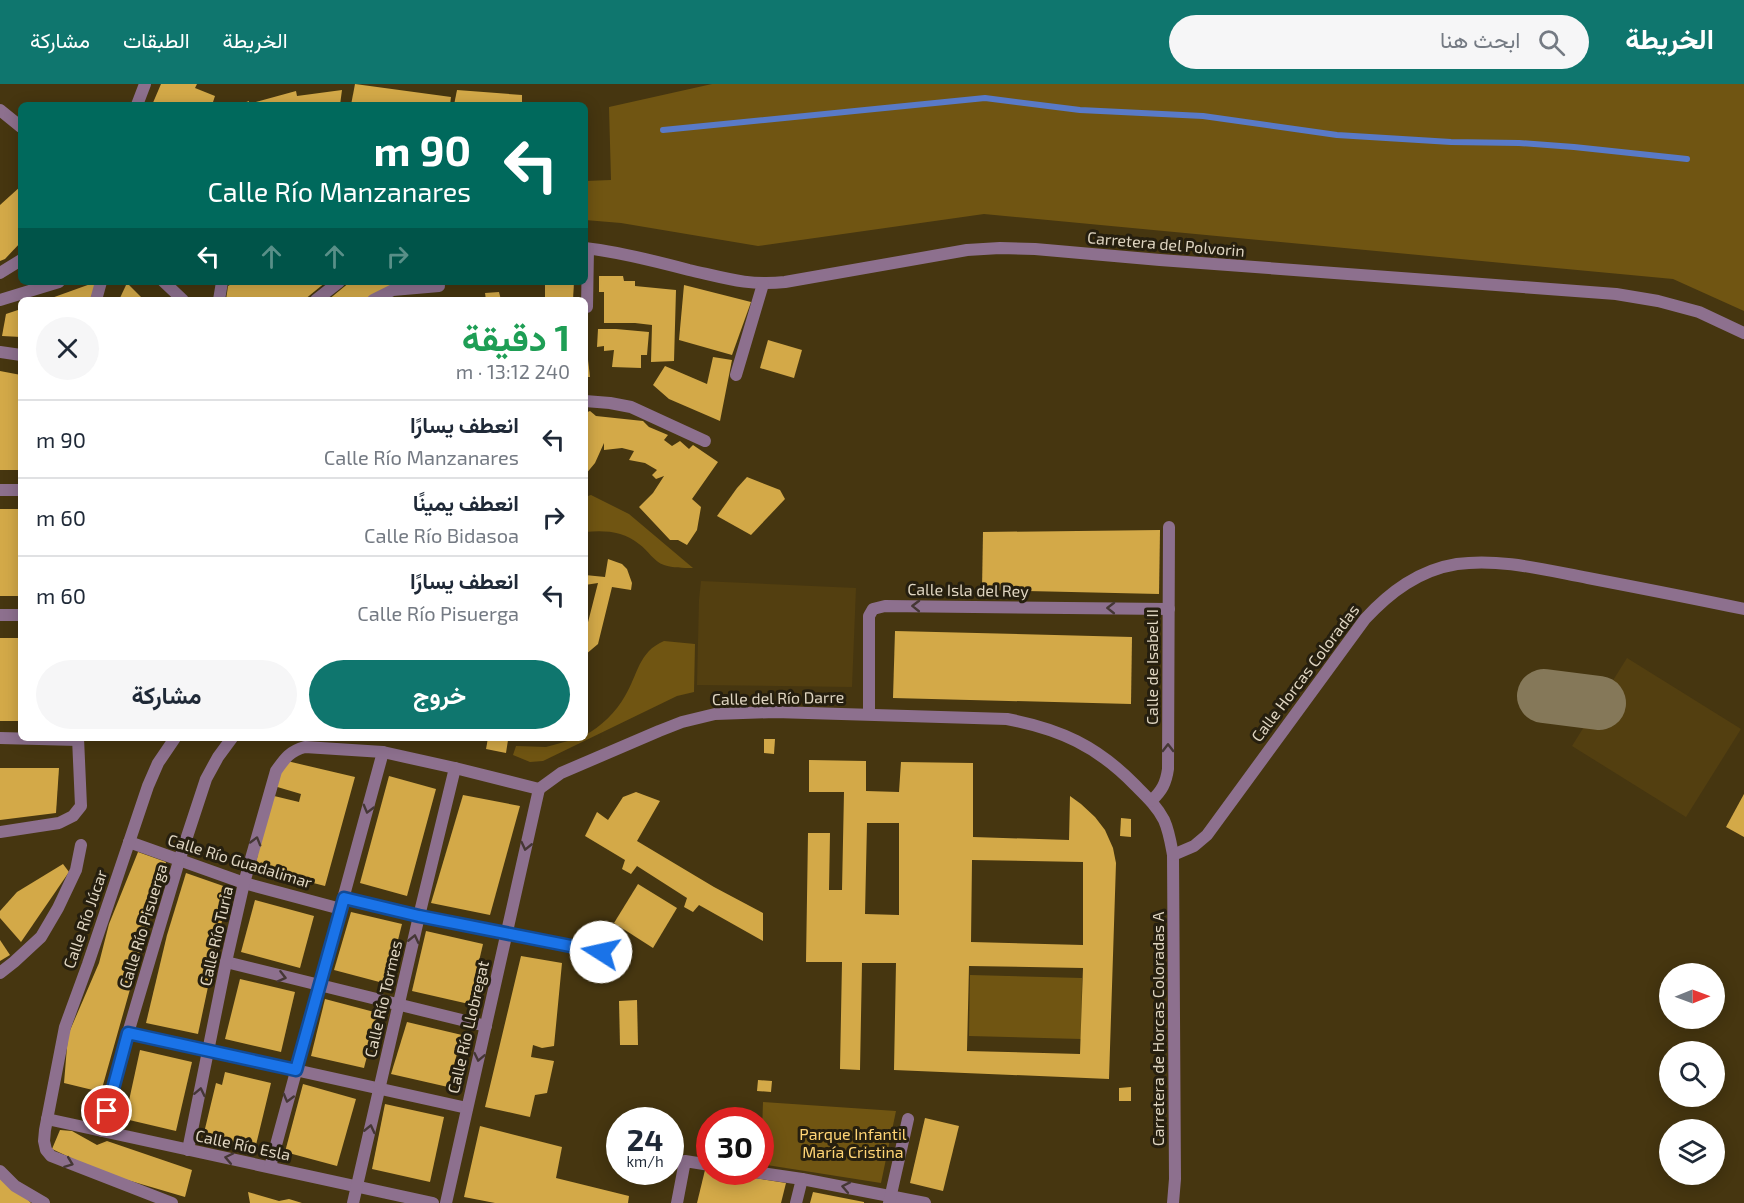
<!DOCTYPE html>
<html lang="ar">
<meta charset="utf-8">
<style>
:root{--surface:#fff;--page:#f6f6f7;--text:#1f2937;--muted:#747a83;--line:#e0e1e3;--accent:#0f766e}
body{margin:0;font-family:"Exo 2",Vazirmatn,sans-serif;background:var(--page);color:var(--text);direction:rtl;height:100vh;display:flex;flex-direction:column;font-size:22px;white-space:nowrap}
*{box-sizing:border-box;margin:0}
p{font-size:20px;color:var(--muted)}
.icon{flex:none;width:33px;height:33px;fill:none;stroke:currentColor;stroke-width:2;stroke-linecap:round;stroke-linejoin:round}
.map{position:relative;flex:1;overflow:hidden;direction:ltr}
.details{position:absolute;left:18px;top:213px;width:570px;height:444px;display:flex;flex-direction:column;background:var(--surface);border-radius:9px;box-shadow:0 3px 15px #0003;direction:rtl}
.details>*{flex:none}
.hud{position:absolute;left:18px;top:18px;width:570px;height:183px;border-radius:9px;box-shadow:0 3px 15px #0003;direction:rtl;background:#00695c;color:#fff;overflow:hidden}
.needle{width:39px;rotate:89deg}
.tools{position:absolute;left:1659px;top:879px;display:grid;gap:12px}
.tools a{display:grid;place-items:center;width:66px;height:66px;border-radius:50%;background:var(--surface);box-shadow:0 3px 15px #0003;font-size:30px}
.speed{position:absolute;left:606px;top:1023px;display:flex;gap:12px;font-size:30px;font-weight:700;text-align:center}
.speed>*{display:grid;place-content:center;width:78px;height:78px;border-radius:50%;background:var(--surface);box-shadow:0 3px 15px #0003;line-height:1}
.speed small{font-size:15px;font-weight:400}
.speed .limit{border:9px solid #d22;background:#fff;color:#111}
.pin{position:absolute;display:grid;place-items:center;width:51px;height:51px;color:#fff;margin:-26px;border:3px solid #fff;border-radius:50%;box-shadow:0 2px 6px #0007}
.me{position:absolute;width:66px;margin:-33px;rotate:280deg;stroke-linejoin:round;filter:drop-shadow(0 0 4px #0008)}
.turn{display:flex;align-items:center;gap:21px;height:126px;padding:0 18px;font-size:27px}
.turn .icon{width:78px;height:78px;stroke-width:2.5}
.turn b{display:block;font-size:42px;line-height:51px}
.lanes{display:flex;align-items:center;height:57px;padding:0 18px;background:#0003;justify-content:center;gap:30px;direction:ltr}
.lanes .off{opacity:.35}
.round{display:grid;place-items:center;flex:none;width:63px;height:63px;border-radius:32px;background:var(--page)}
.overview{display:flex;align-items:center;justify-content:space-between;height:102px;padding:0 18px}
h1{font-size:36px;font-weight:700;line-height:45px;color:#1e9e55}
.button{display:flex;gap:12px;margin-top:auto;padding:12px 18px}
.button a{flex:1;height:69px;border-radius:36px;background:var(--accent);color:#fff;font-size:24px;font-weight:700;line-height:69px;text-align:center}
.button a+a{background:var(--page);color:var(--text)}
ul{padding:0;list-style:none}
li{display:flex;align-items:center;gap:18px;height:78px;padding:0 18px;border-top:2px solid var(--line)}
li div{flex:1}
li b{display:block;font-size:22px}
li em{font-style:normal}
header{display:flex;align-items:center;gap:36px;box-sizing:border-box;height:84px;padding:0 30px;background:var(--accent);color:#fff}
header strong{font-size:28px}
nav{display:flex;gap:33px;margin-inline-start:auto;font-size:21px}
.search{width:420px;height:54px;background:var(--page);display:flex;align-items:center;gap:15px;box-sizing:border-box;padding:0 21px;border-radius:33px;color:var(--muted);font-size:22px}
.map>svg:first-child{display:block}
.built{fill:#533f10}
.green{fill:#705512}
.lines{fill:none;stroke-linecap:round;stroke-linejoin:round}
.stream{stroke:#597ac7;stroke-width:6}
.taxiway{stroke:#857859;stroke-width:54}
.building{fill:#d3a948;fill-rule:evenodd}
.minor{stroke:#8d708e;stroke-width:12}
.oneway{stroke:#453735}
.route-casing{stroke:#114b97;stroke-width:15}
.route{stroke:#1a73e8;stroke-width:10}
.labels{text-anchor:middle;stroke-width:6;stroke-linejoin:round;paint-order:stroke}
.street-label{font-size:16px;fill:#dfd5c1;stroke:#261f0f}
.park-label{font-size:16px;fill:#ffd475;stroke:#261f0f}
</style>
<header>
<strong>الخريطة</strong>
<div class="search"><svg class="icon" aria-label="search" viewBox="0 0 24 24"><circle cx="10" cy="10" r="6"/><path d="M15 15l6 6"/></svg>ابحث هنا</div>
<nav><a>الخريطة</a><a>الطبقات</a><a>مشاركة</a></nav>
</header>
<div class="map">
<svg width="1744" height="1119" viewBox="0 0 1744 1119">
<rect width="100%" height="100%" fill="#463610"/>
<g class="built">
<path d="M701 497 856 504 852 603 697 601 699 516Z"/>
<path d="M1627 574 1741 645 1686 733 1572 662Z"/>
</g>
<g class="green">
<path d="M712 0H1744V227L1673 195 984 130 758 162 621 139 585 136V97L611 96 609 23Z"/>
<path d="M591 411 629 430 693 484C683 484 673 484 664 481 654 478 648 466 639 460 624 447 604 446 585 448V413Z"/>
<path d="M664 557 695 560 694 608 677 612 543 677 530 678 513 671 516 662 546 663 579 654H585V651C601 643 616 628 625 612 638 591 638 568 664 557Z"/>
<path d="M970 891 1082 894 1081 955 969 952Z"/>
<path d="M763 1018 896 1027 881 1099 761 1080Z"/>
</g>
<g class="lines">
<path class="stream" d="M663 46 985 14 1080 26 1203 32 1337 51 1451 58 1519 59 1574 63 1687 75"/>
<path class="taxiway" d="M1544 612 1599 619"/>
</g>
<g class="building">
<path d="M161 0H197L195 4 215 12 212 21H152Z"/>
<path d="M355 0 451 13 450 21H351Z"/>
<path d="M342 6 340 21H238L249 17V20L296 7 297 12Z"/>
<path d="M457 6 522 11V21H454Z"/>
<path d="M21 102V158L5 175 0 177V121Z"/>
<path d="M599 192H623L624 197H635V202L676 206 674 277 651 278 652 241 635 239H604V208H599Z"/>
<path d="M97 198 90 216H46L96 198Z"/>
<path d="M235 198H326L304 216H226L228 202Z"/>
<path d="M350 198H399L382 206 368 216H328Z"/>
<path d="M545 198H574L573 216H545Z"/>
<path d="M127 199 144 216H119Z"/>
<path d="M684 201 751 218 732 271 679 256Z"/>
<path d="M499 208 501 216H486L485 209Z"/>
<path d="M21 225V253L2 252 6 230Z"/>
<path d="M598 245H616L649 248 647 271H641V284L612 283 614 266 604 267V262L597 263Z"/>
<path d="M768 256 802 266 794 294 760 284Z"/>
<path d="M585 267H587L590 293H585Z"/>
<path d="M713 273 732 276 720 337 669 315 653 301 665 282 707 300Z"/>
<path d="M0 287 21 291V386H0Z"/>
<path d="M590 327 596 332 643 337 649 343 668 351 664 356 672 362 680 357 689 365 693 361 718 378 692 415 701 423 697 446 687 461 678 456H670L639 423 653 409 664 392 656 395 652 391 657 386 645 379 629 376 634 367 622 364 604 366V359L595 379 585 391V329Z"/>
<path d="M747 393 780 406 785 415 751 451 717 432 737 404Z"/>
<rect x="0" y="425" width="21" height="87"/>
<path d="M1160 446 1159 510 982 506 983 448Z"/>
<path d="M608 475 622 480 627 485 632 499 631 506 612 503 598 560 585 571V550L598 499 585 501V491L605 493Z"/>
<path d="M895 547 1132 553 1131 620 893 614Z"/>
<rect x="0" y="554" width="21" height="83"/>
<path d="M488 654 508 656 506 669 486 665Z"/>
<path d="M764 655H775L774 670 764 669Z"/>
<path d="M809 676 866 677V707L899 708 901 678 973 679V753L1069 756 1070 712 1081 720 1095 733 1105 746 1113 764 1116 779 1109 995 894 986 896 879H862L860 986 840 985 842 878H806L808 749H830L829 806H842L844 708H809ZM867 739H899V831L865 830ZM972 776 1083 778V861L971 858ZM969 882 1083 884 1080 970 967 967Z"/>
<path d="M287 677 355 693 325 802 255 784 270 711 299 718 301 710 274 702Z"/>
<path d="M0 684H59L56 729 0 736Z"/>
<path d="M389 692 436 705 407 812 360 799Z"/>
<path d="M636 708 660 717 637 757 714 803 763 829V857L699 821 693 828 684 823 687 814 637 782 631 790 622 785 625 776 585 752 597 728 608 736 623 713Z"/>
<path d="M1744 710V753L1726 743Z"/>
<path d="M463 711 520 722 490 831 431 819Z"/>
<path d="M1121 734 1131 735V753L1120 752Z"/>
<path d="M138 768 166 778 101 1008 64 999 68 951 99 879 109 840Z"/>
<path d="M63 780 69 788 21 858 0 834V827L17 808Z"/>
<path d="M186 789 229 804 198 950 146 939 167 851Z"/>
<path d="M638 800 677 824 653 864 614 839Z"/>
<path d="M255 816 314 832 300 884 241 868Z"/>
<path d="M351 828 402 840 387 900 334 886Z"/>
<path d="M426 847 483 860 469 920 412 907Z"/>
<path d="M0 856 10 871 0 877Z"/>
<path d="M521 872 562 879 554 962 542 964 533 961 531 973 554 977 547 1009 535 1011 530 1033 485 1023Z"/>
<path d="M240 895 295 908 281 968 225 955Z"/>
<path d="M325 915 378 929 364 984 311 972Z"/>
<path d="M637 916 638 961H620L619 917Z"/>
<path d="M407 938 462 951 448 1003 391 990Z"/>
<path d="M140 966 192 978 176 1047 125 1035Z"/>
<path d="M225 988 271 999 255 1065 203 1053 216 999 222 1001Z"/>
<path d="M758 996 772 997 771 1008 757 1007Z"/>
<path d="M303 1000 356 1015 337 1082 285 1068Z"/>
<path d="M1131 1003V1017H1119V1004Z"/>
<path d="M385 1020 444 1033 430 1098 372 1085Z"/>
<path d="M925 1034 959 1042 943 1107 910 1099Z"/>
<path d="M480 1042 562 1063 556 1094 629 1112 628 1119H495L464 1113Z"/>
<path d="M60 1046 72 1047 97 1061 107 1057 192 1086 185 1113 124 1095 82 1079 52 1065Z"/>
<path d="M705 1086 786 1099 781 1119H697Z"/>
<path d="M0 1089 21 1109 31 1119H0Z"/>
<path d="M248 1108 279 1117 289 1115 302 1119H250Z"/>
<path d="M813 1108 864 1118V1119H810Z"/>
</g>
<g class="lines">
<g class="minor">
<path d="M137 21 145 0"/>
<path d="M0 26 21 43"/>
<path d="M585 164C620 168 655 177 689 186 725 194 748 202 785 198L967 166 1000 164 1035 165 1160 176 1616 210 1658 217 1699 228 1744 249"/>
<path d="M0 189 21 176"/>
<path d="M164 198 183 216"/>
<path d="M0 216 59 198"/>
<path d="M96 216 101 198"/>
<path d="M219 216 222 198"/>
<path d="M316 216 339 198"/>
<path d="M373 216 393 206 439 202"/>
<path d="M587 223 588 165"/>
<path d="M0 268 21 271"/>
<path d="M736 291 763 200"/>
<path d="M585 317 610 319 631 323 705 357"/>
<path d="M0 406H21"/>
<path d="M0 531H21"/>
<path d="M869 630V532L873 525 885 522 1169 525"/>
<path d="M0 654 78 656"/>
<path d="M539 705 561 689 659 647 682 638 715 630 775 628 1007 635C1060 645 1097 662 1135 701 1146 712 1157 722 1164 736 1169 747 1171 760 1173 771L1175 1095 1173 1119"/>
<path d="M1151 717C1162 707 1166 699 1168 685L1169 443"/>
<path d="M0 748 59 739 73 732 81 722 78 654"/>
<path d="M129 758 244 799 341 825"/>
<path d="M1173 771 1194 762 1207 751 1365 535C1390 508 1419 486 1457 480 1500 474 1545 486 1588 494 1640 504 1692 514 1744 525"/>
<path d="M344 814 419 832 601 868"/>
<path d="M226 878 486 942"/>
<path d="M0 889 14 878 41 853 58 824 76 786 81 761"/>
<path d="M128 949 467 1024"/>
<path d="M47 1035 433 1119"/>
<path d="M102 1047 128 949 179 777 206 695 218 673 232 654"/>
<path d="M188 1066 226 878 244 799 276 687C285 674 290 667 305 663L383 668 455 684 539 705"/>
<path d="M270 1083 383 668"/>
<path d="M0 1087 15 1102 44 1119"/>
<path d="M754 1088 802 1095 925 1119"/>
<path d="M172 1119 51 1072 46 1066 44 1057 45 1046 65 943 88 880 148 702 158 679 175 654"/>
<path d="M353 1119 419 832 455 684"/>
<path d="M446 1119 539 705"/>
<path d="M677 1119 685 1077 710 1081"/>
<path d="M796 1119 802 1095"/>
<path d="M889 1119 908 1035"/>
</g>
</g>
<defs><path id="oneway-chevron" d="M-2-3.5L2.5 0L-2 3.5" fill="none" stroke-width="1.6" stroke-linecap="round" stroke-linejoin="round" transform="scale(1.5)"/></defs>
<g class="oneway">
<use href="#oneway-chevron" transform="translate(916 522) rotate(-179)"/>
<use href="#oneway-chevron" transform="translate(1111 524) rotate(-179)"/>
<use href="#oneway-chevron" transform="translate(1168 664) rotate(-90)"/>
<use href="#oneway-chevron" transform="translate(368 725) rotate(105)"/>
<use href="#oneway-chevron" transform="translate(256 757) rotate(-74)"/>
<use href="#oneway-chevron" transform="translate(526 762) rotate(103)"/>
<use href="#oneway-chevron" transform="translate(414 855) rotate(-77)"/>
<use href="#oneway-chevron" transform="translate(282 893) rotate(14)"/>
<use href="#oneway-chevron" transform="translate(479 973) rotate(102)"/>
<use href="#oneway-chevron" transform="translate(200 1008) rotate(-78)"/>
<use href="#oneway-chevron" transform="translate(288 1014) rotate(105)"/>
<use href="#oneway-chevron" transform="translate(370 1045) rotate(-77)"/>
<use href="#oneway-chevron" transform="translate(229 1074) rotate(-168)"/>
<use href="#oneway-chevron" transform="translate(69 1079) rotate(21)"/>
<use href="#oneway-chevron" transform="translate(846 1103) rotate(-169)"/>
</g>
<g class="lines">
<defs>
<path id="route" d="M107 1027 128 949 296 986 344 814 419 832 601 868"/>
</defs>
<use href="#route" class="route-casing"/>
<use href="#route" class="route"/>
</g>
<g class="labels">
<g class="street-label">
<text transform="translate(1166 160) rotate(5)" y="6">Carretera del Polvorin</text>
<text transform="translate(968 506) rotate(1)" y="6">Calle Isla del Rey</text>
<text transform="translate(1152 583) rotate(-90)" y="6">Calle de Isabel II</text>
<text transform="translate(1305 589) rotate(-53)" y="6">Calle Horcas Coloradas</text>
<text transform="translate(778 614) rotate(-1)" y="6">Calle del Río Darre</text>
<text transform="translate(240 777) rotate(17)" y="6">Calle Río Guadalimar</text>
<text transform="translate(85 835) rotate(-71)" y="6">Calle Río Júcar</text>
<text transform="translate(143 842) rotate(-73)" y="6">Calle Río Pisuerga</text>
<text transform="translate(216 852) rotate(-77)" y="6">Calle Río Turia</text>
<text transform="translate(383 915) rotate(-77)" y="6">Calle Río Tormes</text>
<text transform="translate(468 943) rotate(-77)" y="6">Calle Río Llobregat</text>
<text transform="translate(1158 945) rotate(-90)" y="6">Carretera de Horcas Coloradas A</text>
<text transform="translate(243 1061) rotate(12)" y="6">Calle Río Esla</text>
</g>
<g class="park-label">
<text x="853" y="1056">Parque Infantil<tspan x="853" dy="18">María Cristina</tspan></text>
</g>
</g>
</svg>
<div class="tools">
<a><svg class="needle" viewBox="-14 -14 28 28"><path d="M0-13l5 13h-10z" fill="#e53935"/><path d="M0 13l5-13h-10z" fill="#747a83"/></svg></a>
<a><svg class="icon" aria-label="search" viewBox="0 0 24 24"><circle cx="10" cy="10" r="6"/><path d="M15 15l6 6"/></svg></a>
<a><svg class="icon" aria-label="layers" viewBox="0 0 24 24"><path d="M12 4l9 5-9 5-9-5zM3 14l9 5 9-5"/></svg></a>
</div>
<div class="speed"><div>24<small>km/h</small></div><div class="limit">30</div></div>
<div class="pin" style="left:107px;top:1027px;background:#d93025"><svg class="icon" aria-label="arrive" viewBox="0 0 24 24"><path d="M6 21V4h12l-3 4 3 4H6"/></svg></div>
<svg class="me" style="left:601px;top:868px" viewBox="-20 -20 40 40"><circle r="19" fill="#fff"/><path d="M0-13L10 11 0 6-10 11z" fill="#1a73e8"/></svg>
<div class="hud">
<div class="turn"><svg class="icon" aria-label="left" viewBox="0 0 24 24"><path d="M17 20v-9H6M10 6l-5 5 5 5"/></svg><div><b>90 m</b>Calle Río Manzanares</div></div>
<div class="lanes"><svg class="icon" aria-label="left" viewBox="0 0 24 24"><path d="M17 20v-9H6M10 6l-5 5 5 5"/></svg><svg class="icon off" aria-label="ahead" viewBox="0 0 24 24"><path d="M12 20V5M6 11l6-6 6 6"/></svg><svg class="icon off" aria-label="ahead" viewBox="0 0 24 24"><path d="M12 20V5M6 11l6-6 6 6"/></svg><svg class="icon off" aria-label="right" viewBox="0 0 24 24"><path d="M7 20v-9h11M14 6l5 5-5 5"/></svg></div>
</div>
<section class="details">
<div class="overview"><div><h1>1 دقيقة</h1><p>240 m · 13:12</p></div><a class="round"><svg class="icon" aria-label="close" viewBox="0 0 24 24"><path d="M6 6l12 12M18 6L6 18"/></svg></a></div>
<ul>
<li><svg class="icon" aria-label="left" viewBox="0 0 24 24"><path d="M17 20v-9H6M10 6l-5 5 5 5"/></svg><div><b>انعطف يسارًا</b><p>Calle Río Manzanares</p></div><em>90 m</em></li>
<li><svg class="icon" aria-label="right" viewBox="0 0 24 24"><path d="M7 20v-9h11M14 6l5 5-5 5"/></svg><div><b>انعطف يمينًا</b><p>Calle Río Bidasoa</p></div><em>60 m</em></li>
<li><svg class="icon" aria-label="left" viewBox="0 0 24 24"><path d="M17 20v-9H6M10 6l-5 5 5 5"/></svg><div><b>انعطف يسارًا</b><p>Calle Río Pisuerga</p></div><em>60 m</em></li>
</ul>
<div class="button"><a>خروج</a><a>مشاركة</a></div>
</section>
</div>
